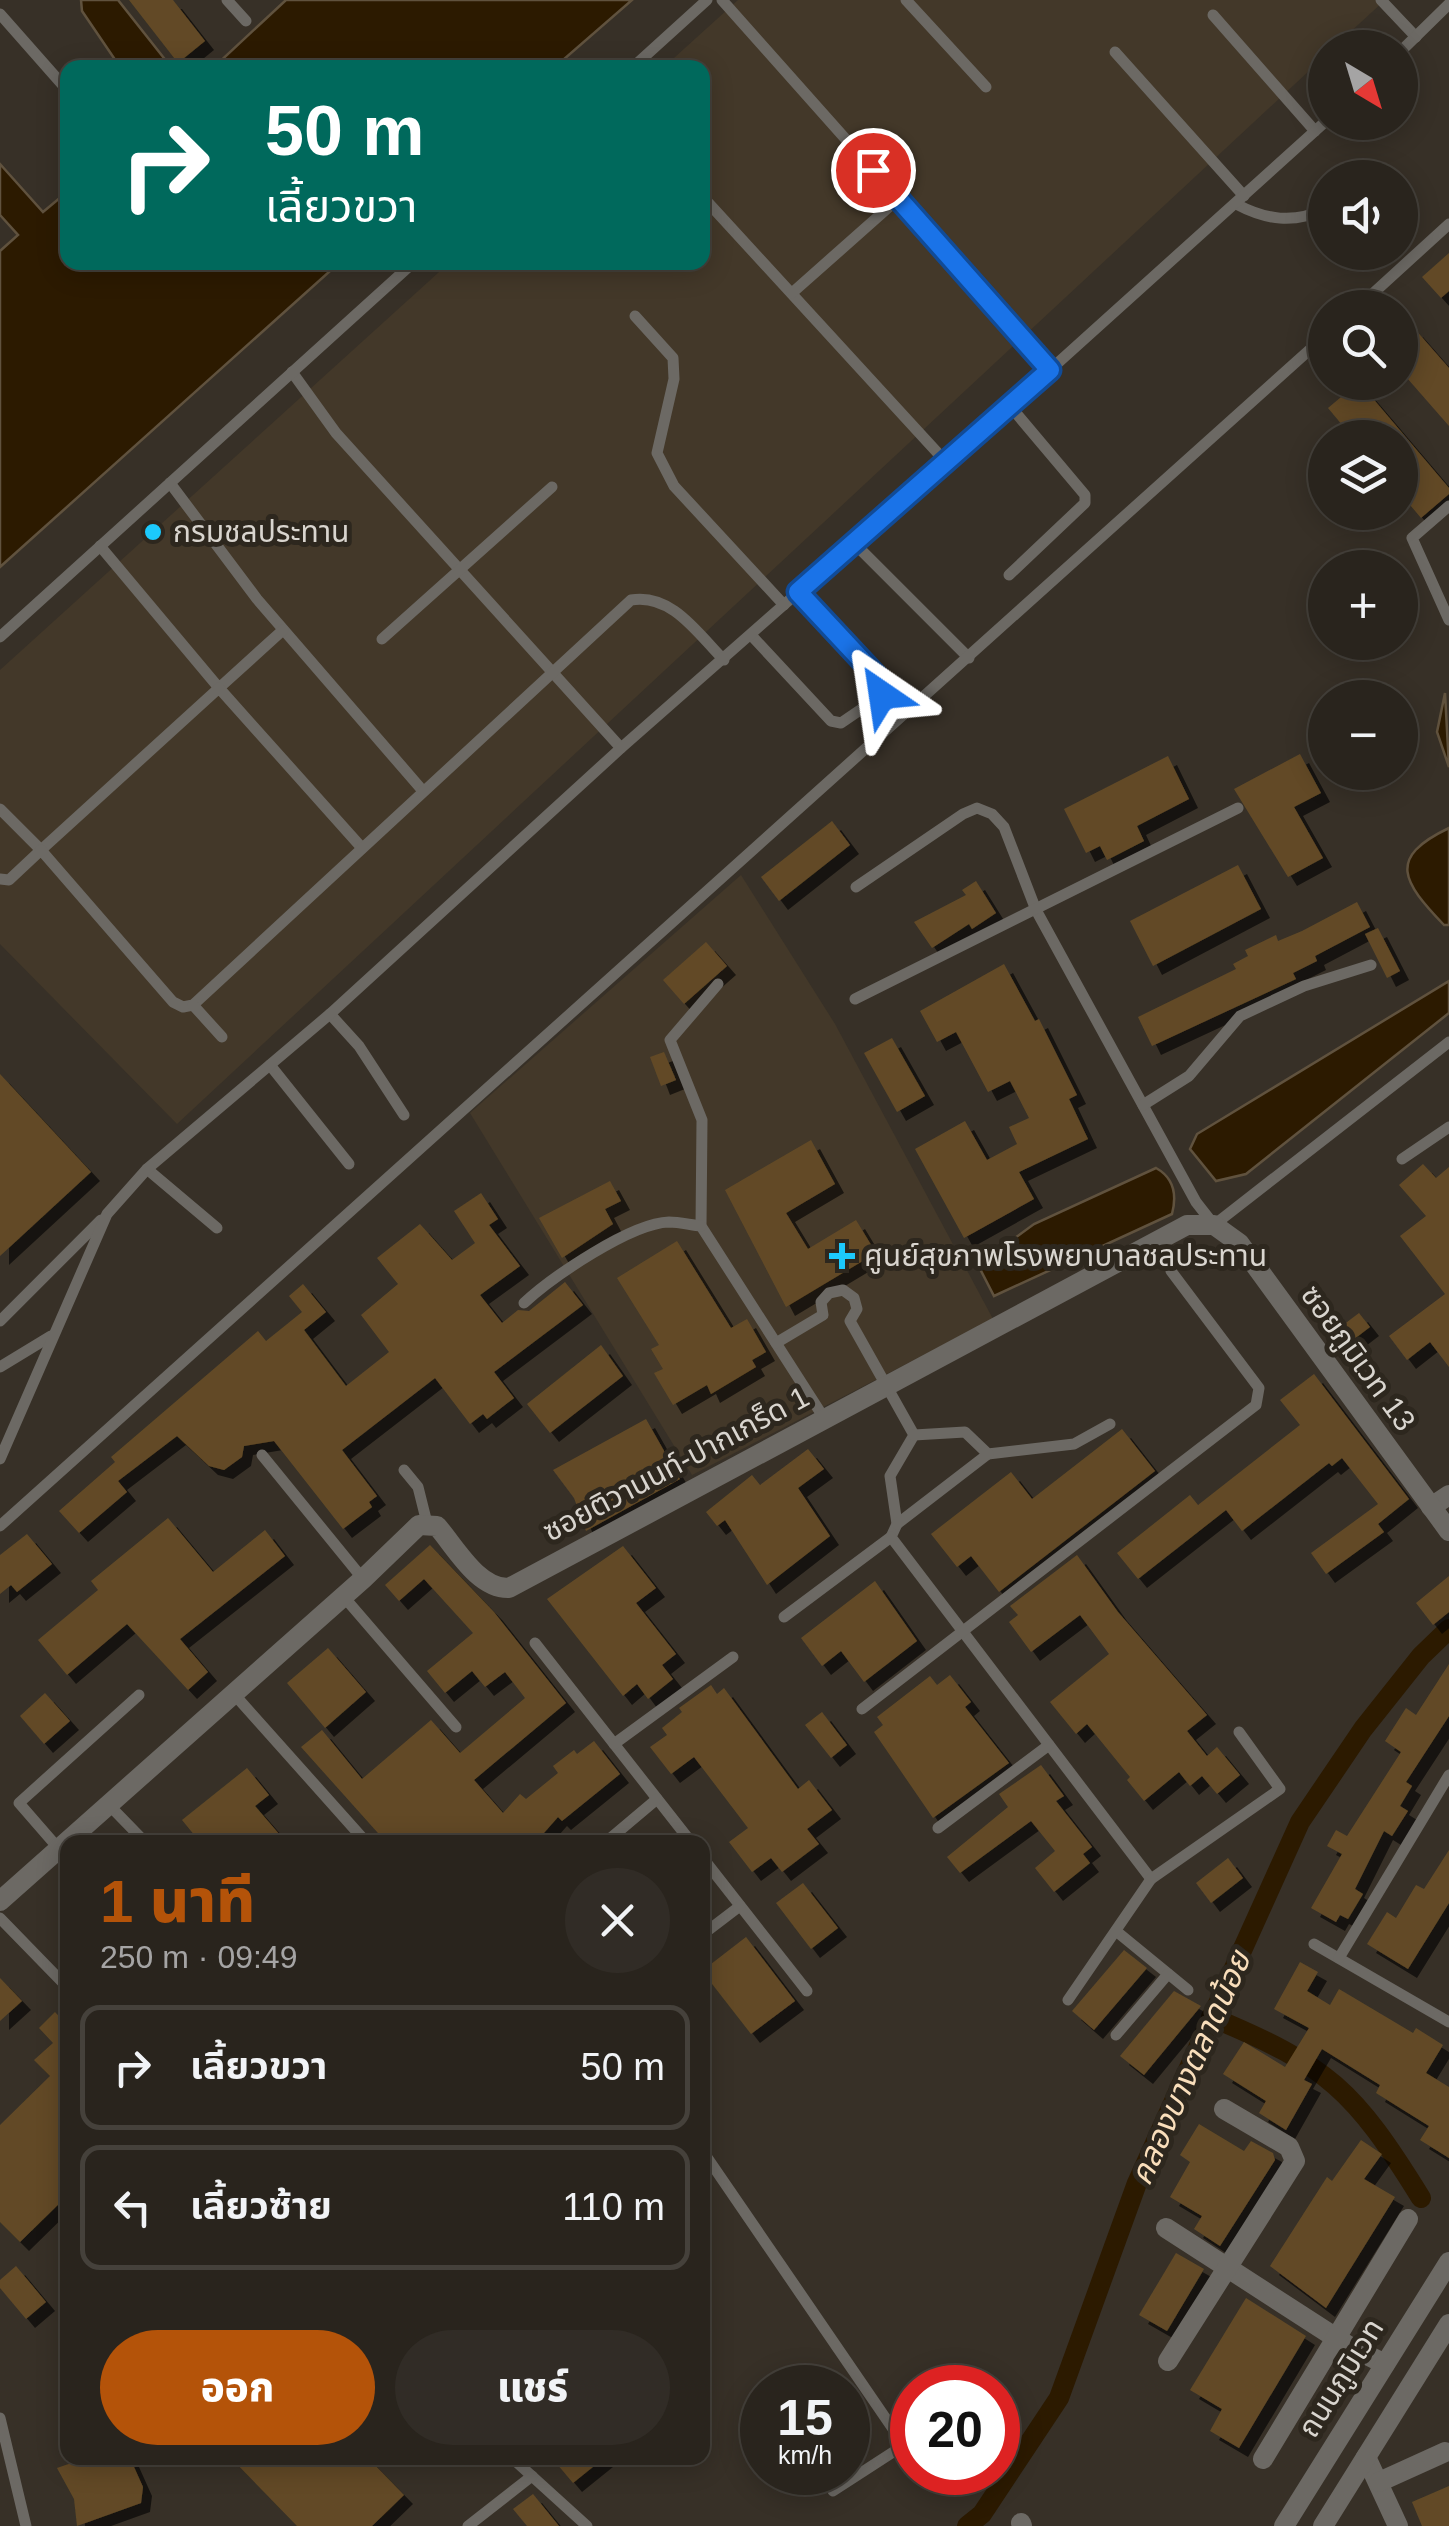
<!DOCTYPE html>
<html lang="th">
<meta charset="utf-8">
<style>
:root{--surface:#29241d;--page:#312c26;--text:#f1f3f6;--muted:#a5a4a4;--line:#45413b;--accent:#b45309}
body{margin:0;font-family:Arial,"Noto Sans Thai",sans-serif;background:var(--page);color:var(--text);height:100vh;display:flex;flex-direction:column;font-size:38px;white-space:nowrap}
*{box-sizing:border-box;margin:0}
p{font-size:32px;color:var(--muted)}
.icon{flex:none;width:55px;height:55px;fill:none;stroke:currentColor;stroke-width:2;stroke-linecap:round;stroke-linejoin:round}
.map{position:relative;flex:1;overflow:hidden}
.side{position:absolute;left:60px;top:1835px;width:650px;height:630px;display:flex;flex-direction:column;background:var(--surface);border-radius:20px;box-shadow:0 5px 25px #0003,0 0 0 2px var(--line)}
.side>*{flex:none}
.guide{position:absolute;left:60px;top:60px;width:650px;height:210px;border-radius:20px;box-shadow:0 5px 25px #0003,0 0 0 2px var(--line);background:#00695c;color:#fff;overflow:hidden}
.needle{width:65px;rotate:142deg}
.controls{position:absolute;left:1308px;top:30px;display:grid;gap:20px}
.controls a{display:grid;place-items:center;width:110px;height:110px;border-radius:50%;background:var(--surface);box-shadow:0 5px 25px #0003,0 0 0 2px var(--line);font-size:50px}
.speed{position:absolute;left:740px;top:2365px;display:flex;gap:20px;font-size:50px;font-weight:700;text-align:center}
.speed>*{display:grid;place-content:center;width:130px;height:130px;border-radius:50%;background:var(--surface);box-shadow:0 5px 25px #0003,0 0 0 2px var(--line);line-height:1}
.speed small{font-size:25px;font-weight:400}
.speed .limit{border:15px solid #d22;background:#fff;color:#111}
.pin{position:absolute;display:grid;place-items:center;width:85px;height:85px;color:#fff;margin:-42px;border:5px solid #fff;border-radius:50%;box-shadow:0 2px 10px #0007}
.me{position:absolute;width:110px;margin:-55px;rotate:328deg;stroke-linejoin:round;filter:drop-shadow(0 0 8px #0008)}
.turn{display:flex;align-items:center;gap:35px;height:210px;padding:0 40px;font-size:45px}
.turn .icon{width:130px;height:130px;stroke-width:2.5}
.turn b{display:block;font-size:70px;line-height:85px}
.round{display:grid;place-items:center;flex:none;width:105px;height:105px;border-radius:52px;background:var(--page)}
.overview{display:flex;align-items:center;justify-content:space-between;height:170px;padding:0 40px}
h1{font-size:60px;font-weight:800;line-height:75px;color:var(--accent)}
.cta{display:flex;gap:20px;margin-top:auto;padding:20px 40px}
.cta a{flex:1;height:115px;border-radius:60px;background:var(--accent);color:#fff;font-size:40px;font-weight:800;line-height:115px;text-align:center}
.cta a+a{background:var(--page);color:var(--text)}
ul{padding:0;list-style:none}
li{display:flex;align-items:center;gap:30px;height:125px;margin:0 20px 15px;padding:0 20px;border:5px solid var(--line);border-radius:20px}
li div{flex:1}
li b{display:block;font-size:38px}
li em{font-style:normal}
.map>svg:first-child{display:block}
.built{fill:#433829}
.water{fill:#2c1a00;stroke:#60523e;stroke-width:2.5}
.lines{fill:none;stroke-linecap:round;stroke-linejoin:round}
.canal{stroke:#2c1a00;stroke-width:20}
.building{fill:#624a26;filter:url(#shadow)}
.service{stroke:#6c6964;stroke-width:11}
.minor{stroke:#6c6964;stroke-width:20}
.tertiary{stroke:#6c6964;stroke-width:20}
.route-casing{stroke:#114b97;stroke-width:25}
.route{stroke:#1a73e8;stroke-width:18}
.poi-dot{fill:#1cc9fc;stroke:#2d271e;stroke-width:4}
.labels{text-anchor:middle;stroke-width:10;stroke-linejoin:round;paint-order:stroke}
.poi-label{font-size:30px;fill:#d9d5cf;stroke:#2d271e;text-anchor:start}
.street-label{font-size:30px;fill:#d9d5cf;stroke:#2d271e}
.water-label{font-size:32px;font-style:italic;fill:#f9debb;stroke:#2d271e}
</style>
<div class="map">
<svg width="1449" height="2526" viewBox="0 0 1449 2526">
<defs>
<filter id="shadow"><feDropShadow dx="9" dy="9" stdDeviation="0" flood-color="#0009"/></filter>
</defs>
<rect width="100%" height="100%" fill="#373027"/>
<g class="built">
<path d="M738 0H1385L1334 47 1325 48V56L177 1124 0 944V670L449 263 702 262V68L664 67Z"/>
<path d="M741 875 835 1024 993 1319 692 1475 470 1113Z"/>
</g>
<g class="water">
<path d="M81 0H118L171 67H120L82 11Z"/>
<path d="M286 0H632L555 67H214Z"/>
<path d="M0 164 43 212 67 192 68 262 339 263 0 567V251L18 235 0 215Z"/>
<path d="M1445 693 1449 767 1437 732Z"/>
<path d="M1449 828V925H1444C1403 882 1386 858 1449 828Z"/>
<path d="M1449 981V1013L1246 1174 1216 1181 1190 1149 1197 1134Z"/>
<path d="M1156 1168C1174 1178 1177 1195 1172 1214L994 1296 978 1265 1034 1224Z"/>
</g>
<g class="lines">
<g class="canal">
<path d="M1211 2017C1329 2066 1354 2090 1421 2198"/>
<path d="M967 2526 982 2514 1059 2398 1137 2183 1300 1822 1363 1729 1421 1656 1449 1629"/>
</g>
</g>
<g class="building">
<path d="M129 0H173L205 41 178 63Z"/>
<path d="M1449 253V291L1441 298 1422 277Z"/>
<path d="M1414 328 1449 368V426L1400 370V341Z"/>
<path d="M1359 382 1449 488V494L1421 518 1400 493V438H1353L1328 408Z"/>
<path d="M1300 754 1321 793 1294 807 1323 858 1288 877 1234 789Z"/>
<path d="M1168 756 1189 799 1137 826 1144 841 1107 860 1100 846 1086 853 1064 809Z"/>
<path d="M832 821 850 845 779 901 761 877Z"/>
<path d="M1238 865 1261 909 1153 966 1130 921Z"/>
<path d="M976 881 996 913 972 929 969 924 932 948 914 922 966 895 962 890Z"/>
<path d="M1357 902 1370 927 1315 956 1317 961 1293 973 1296 979 1152 1046 1138 1017 1236 969 1233 964 1248 956 1245 950 1276 935 1278 941 1302 931Z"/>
<path d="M1378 928 1400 971 1387 978 1365 934Z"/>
<path d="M706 942 727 966 684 1004 663 980Z"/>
<path d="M1004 964 1035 1021 1039 1019 1077 1095 1069 1099 1088 1139 1019 1172 1034 1199 964 1238 915 1149 965 1121 987 1160 1017 1144 1009 1127 1029 1118 1010 1081 988 1092 956 1032 937 1042 920 1011Z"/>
<path d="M892 1038 925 1096 897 1112 864 1053Z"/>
<path d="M664 1052 676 1080 661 1086 650 1057Z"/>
<path d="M0 1074 91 1172 0 1256Z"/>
<path d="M811 1140 835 1184 786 1213 808 1249 856 1220 876 1253 786 1307 725 1190Z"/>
<path d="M1423 1164 1436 1178 1449 1167V1367L1430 1342 1407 1360 1389 1336 1445 1294 1400 1236 1426 1216 1399 1185Z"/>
<path d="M610 1181 621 1201 605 1209 613 1224 562 1258 539 1218Z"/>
<path d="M481 1193 498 1219 489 1225 520 1266 480 1295 502 1323 518 1310 529 1311 565 1282 583 1305 494 1372 514 1398 487 1419 483 1414 470 1424 435 1378 342 1450 377 1496 369 1502 372 1507 343 1529 274 1441 244 1446 242 1457 224 1470 209 1466 177 1436 118 1481 127 1492 79 1533 59 1511 115 1462 111 1457 258 1331 266 1341 302 1312 289 1296 303 1284 326 1312 304 1330 346 1386 389 1352 361 1315 398 1284 377 1258 420 1224 452 1260 475 1243 454 1211Z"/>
<path d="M677 1241 731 1328 747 1319 766 1352 752 1360 756 1367 711 1394 707 1385 673 1405 654 1373 663 1369 651 1349 659 1345 617 1278Z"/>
<path d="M1359 1313 1370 1327 1336 1353 1326 1338Z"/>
<path d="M601 1345 623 1376 550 1433 527 1404Z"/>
<path d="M1314 1374 1409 1499 1378 1524 1384 1532 1326 1574 1311 1553 1378 1504 1342 1458 1332 1466 1329 1463 1242 1531 1226 1510 1138 1579 1117 1553 1190 1495 1198 1505 1300 1425 1280 1400Z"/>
<path d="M646 1419 680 1479 586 1531 574 1498 553 1470Z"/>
<path d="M1122 1429 1155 1471 999 1592 971 1556 957 1567 931 1534 1011 1472 1032 1499Z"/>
<path d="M808 1449 824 1469 798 1488 830 1536 767 1585 725 1520 717 1526 706 1512 752 1475 760 1485Z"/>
<path d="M168 1518 213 1572 265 1530 285 1556 180 1639 208 1672 188 1690 127 1624 67 1675 38 1640 98 1590 91 1581Z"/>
<path d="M27 1534 52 1564 17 1592 11 1585 0 1594V1555Z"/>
<path d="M430 1545 494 1612 566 1703 474 1780 503 1813 520 1794 526 1799 558 1773 553 1766 574 1750 577 1754 594 1741 620 1774 562 1821 558 1817 536 1842H386L301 1747 322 1730 362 1779 431 1720 460 1753 525 1698 505 1672 485 1687 472 1671 445 1693 427 1671 473 1633 424 1579 399 1601 385 1585Z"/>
<path d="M623 1546 656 1588 636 1603 676 1654 662 1665 673 1679 648 1699 637 1684 623 1696 547 1599Z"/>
<path d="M1077 1555 1118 1612 1207 1715 1187 1731 1207 1756 1217 1747 1240 1775 1217 1794 1202 1776 1190 1786 1179 1772 1144 1801 1127 1780 1130 1777 1087 1724 1076 1734 1050 1702 1109 1654 1080 1615 1031 1652 1009 1622 1018 1615 1010 1606Z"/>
<path d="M1449 1576V1612L1433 1625 1416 1603Z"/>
<path d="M875 1581 917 1641 864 1682 841 1651 822 1666 801 1638Z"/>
<path d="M328 1648 366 1692 325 1728 287 1683Z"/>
<path d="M1449 1664V1716L1406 1782 1412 1786 1400 1806 1408 1811 1392 1836 1384 1831 1355 1889 1363 1894 1348 1919 1340 1915 1336 1922 1311 1908 1342 1854 1327 1846 1336 1830 1347 1836 1401 1752 1385 1741 1406 1708 1416 1715Z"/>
<path d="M950 1675 971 1702 965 1707 1009 1763 933 1818 874 1732 883 1725 877 1717 930 1676 937 1685Z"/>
<path d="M711 1685 717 1694 724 1688 798 1789 809 1780 832 1810 807 1829 819 1844 782 1872 771 1858 752 1872 729 1842 748 1828 694 1757 671 1774 650 1747 667 1735 662 1728 682 1712 679 1708Z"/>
<path d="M45 1693 70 1721 44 1744 20 1716Z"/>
<path d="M822 1712 847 1745 831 1758 805 1725Z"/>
<path d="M1041 1765 1064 1796 1056 1801 1092 1847 1083 1854 1090 1863 1054 1892 1035 1868 1055 1851 1031 1821 960 1873 947 1857 1008 1807 999 1794Z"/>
<path d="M247 1768 269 1795 255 1806 286 1842H200L182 1820Z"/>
<path d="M1449 1850V1903L1408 1969 1367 1944 1387 1912 1396 1918 1416 1885 1424 1889Z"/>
<path d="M1228 1858 1243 1878 1211 1903 1196 1883Z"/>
<path d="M803 1883 838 1928 811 1949 776 1903Z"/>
<path d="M746 1937 795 2001 751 2034 702 1971Z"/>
<path d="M1124 1950 1147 1968 1094 2030 1072 2011Z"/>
<path d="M1300 1962 1318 1972 1307 1991 1330 2005 1339 1989 1413 2033 1416 2028 1443 2045 1426 2073 1449 2087V2158L1420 2140 1429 2126 1376 2093 1380 2085 1322 2049 1304 2080 1312 2084 1286 2130 1259 2113 1266 2101 1223 2074 1244 2042 1285 2067 1309 2028 1274 2009Z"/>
<path d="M0 1978 22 2001 0 2021Z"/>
<path d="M1174 1991 1201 2006 1144 2075 1120 2056Z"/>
<path d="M55 2012 68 2026V2195L20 2242 0 2222V2125L50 2076 34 2060 53 2043 39 2028Z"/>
<path d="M1199 2124 1244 2151 1251 2141 1273 2153 1275 2160 1220 2246 1194 2229 1202 2216 1170 2197 1190 2162 1180 2155Z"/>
<path d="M1361 2140 1382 2154 1364 2179 1395 2197 1326 2308 1270 2266 1327 2177 1332 2181Z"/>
<path d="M1176 2253 1204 2269 1167 2331 1139 2315Z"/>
<path d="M16 2266 46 2302 26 2319 0 2288V2280Z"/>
<path d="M1246 2298 1306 2336 1239 2448 1210 2431 1222 2409 1190 2390Z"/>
<path d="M86 2458H130L143 2487 141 2503 77 2526 74 2499 57 2468Z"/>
<path d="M231 2458H368L404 2495 372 2526H297Z"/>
<path d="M552 2458H604L573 2483Z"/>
<path d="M1449 2486V2526H1422L1412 2502Z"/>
<path d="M533 2494 559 2526H527L513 2509Z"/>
</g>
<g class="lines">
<g class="service">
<path d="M227 0 246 21"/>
<path d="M722 0 1051 370"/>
<path d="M906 0 986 87"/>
<path d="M1381 0 1416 37"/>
<path d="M0 14 68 91"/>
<path d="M1213 15 1315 131"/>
<path d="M1115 52 1244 196"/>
<path d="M1400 52 1449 4"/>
<path d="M632 68 707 0"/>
<path d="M702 196 946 462"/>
<path d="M1236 204C1266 220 1294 224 1325 209"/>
<path d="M792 293 898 199"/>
<path d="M1357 308 1449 224"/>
<path d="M635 316 673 358 674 379 657 453 674 486 784 605"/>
<path d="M292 372 336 433 621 748"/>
<path d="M170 483 257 599 423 791"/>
<path d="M1449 506 1412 538 1449 620"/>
<path d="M853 542 969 658"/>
<path d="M100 546 219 688 283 630"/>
<path d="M1009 575 1085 503V495L1010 406"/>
<path d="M751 635 831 721 841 723 882 695 881 681 798 592"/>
<path d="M0 637 414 262"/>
<path d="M382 639 552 487"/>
<path d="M0 809 41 850 219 688 362 848"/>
<path d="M0 879 9 880 41 850 173 1002 183 1007 193 1005 631 600C672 593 698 634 724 660"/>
<path d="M856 887 963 814 977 808 992 814 1004 827 1036 910 1196 1202 1214 1225 1449 1042"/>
<path d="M718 984 670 1040 702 1120 701 1226 824 1418"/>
<path d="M855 999 1238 808"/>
<path d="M193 1005 222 1037"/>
<path d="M330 1014 359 1046 404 1115"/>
<path d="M270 1065 349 1164"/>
<path d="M1143 1105 1189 1076 1240 1016 1304 986 1371 965"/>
<path d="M1402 1159 1449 1127"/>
<path d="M147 1169 217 1228"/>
<path d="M524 1303C552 1277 631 1223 669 1222 679 1222 691 1225 701 1226"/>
<path d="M0 1321 101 1220"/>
<path d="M776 1343 823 1315 821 1302 829 1293 843 1290 854 1298 857 1309 850 1321 914 1435 890 1476 897 1524 891 1537 1151 1879"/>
<path d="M0 1367 51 1336"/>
<path d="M988 1454 1074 1444 1110 1424"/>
<path d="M262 1455 363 1579"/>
<path d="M0 1459 107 1214 147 1169 330 1014 621 748 1010 406 1325 122"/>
<path d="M404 1470 418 1487 427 1523"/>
<path d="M897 1524 988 1454 965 1432 914 1435"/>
<path d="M0 1526 1325 336"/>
<path d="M344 1597 456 1727"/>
<path d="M784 1617 891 1537"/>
<path d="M535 1643 691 1842"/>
<path d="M234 1694 366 1842"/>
<path d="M862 1709 1256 1405 1259 1388 1171 1271"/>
<path d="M614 1744 733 1657"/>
<path d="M109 1805 145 1842"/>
<path d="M938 1828 1049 1745"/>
<path d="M606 1842 657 1799"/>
<path d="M59 1849 19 1803 139 1695"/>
<path d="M702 1857 807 1991"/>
<path d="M0 1918 68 1988"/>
<path d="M1116 1931 1188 1990"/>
<path d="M702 1935 740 1906"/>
<path d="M1314 1944 1449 2022"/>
<path d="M1339 1958 1449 1775"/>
<path d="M1068 2000 1151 1879 1280 1789 1239 1732"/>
<path d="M1116 2035 1168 1974"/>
<path d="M702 2150 904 2445 833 2491"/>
<path d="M0 2418 26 2526"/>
<path d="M512 2458 587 2526"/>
<path d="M468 2526 532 2476"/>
</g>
<g class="minor">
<path d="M1431 1507 1449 1495"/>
<path d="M1166 2228 1347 2345 1385 2364"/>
<path d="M1168 2361 1295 2161 1289 2147 1224 2109"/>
<path d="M1366 2457 1398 2526"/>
<path d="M1263 2459 1408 2219"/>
<path d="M1379 2482 1445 2452"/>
<path d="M1021 2523 1022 2526"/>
</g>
<g class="tertiary">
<path d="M0 1901 363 1579 419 1525 437 1526C456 1548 478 1589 509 1588L1187 1225H1214L1239 1243 1449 1531"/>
<path d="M1284 2526 1449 2262"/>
<path d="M1323 2526 1449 2324"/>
</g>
</g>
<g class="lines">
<defs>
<path id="route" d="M873 170 1050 370 798 592 881 681 882 695"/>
</defs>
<use href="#route" class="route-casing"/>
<use href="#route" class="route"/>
</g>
<g class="poi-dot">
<circle cx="153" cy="532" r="10"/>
<path d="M837 1241h10v10h10v10h-10v10h-10v-10h-10v-10h10z"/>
</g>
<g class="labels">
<g class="poi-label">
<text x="173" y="542">กรมชลประทาน</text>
<text x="864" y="1266">ศูนย์สุขภาพโรงพยาบาลชลประทาน</text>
</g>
<g class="street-label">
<text transform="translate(1358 1358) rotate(54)" y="10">ซอยภูมิเวท 13</text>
<text transform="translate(676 1464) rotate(-28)" y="10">ซอยติวานนท์-ปากเกร็ด 1</text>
<text transform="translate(1341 2378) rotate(-58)" y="10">ถนนภูมิเวท</text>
</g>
<g class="water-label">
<text transform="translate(1190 2068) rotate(-66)" y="11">คลองบางตลาดน้อย</text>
</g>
</g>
</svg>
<div class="controls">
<a><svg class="needle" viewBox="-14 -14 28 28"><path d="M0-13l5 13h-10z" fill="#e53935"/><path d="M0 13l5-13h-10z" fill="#a5a4a4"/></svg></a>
<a><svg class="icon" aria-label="sound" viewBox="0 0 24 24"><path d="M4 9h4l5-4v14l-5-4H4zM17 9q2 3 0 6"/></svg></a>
<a><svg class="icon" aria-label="search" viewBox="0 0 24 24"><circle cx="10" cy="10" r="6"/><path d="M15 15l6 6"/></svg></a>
<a><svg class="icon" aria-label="layers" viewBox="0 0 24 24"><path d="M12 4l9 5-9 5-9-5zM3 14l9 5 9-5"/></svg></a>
<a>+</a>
<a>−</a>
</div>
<div class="speed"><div>15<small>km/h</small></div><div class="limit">20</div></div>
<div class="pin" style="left:873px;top:170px;background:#d93025"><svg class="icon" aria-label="arrive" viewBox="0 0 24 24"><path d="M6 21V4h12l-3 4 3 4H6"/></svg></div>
<svg class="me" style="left:882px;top:695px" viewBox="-20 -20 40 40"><path d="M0-17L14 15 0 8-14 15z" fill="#1a73e8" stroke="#fff" stroke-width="4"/></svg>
<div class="guide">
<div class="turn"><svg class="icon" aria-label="right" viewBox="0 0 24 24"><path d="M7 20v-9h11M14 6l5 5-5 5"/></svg><div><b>50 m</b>เลี้ยวขวา</div></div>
</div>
<section class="side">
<div class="overview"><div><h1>1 นาที</h1><p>250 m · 09:49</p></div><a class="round"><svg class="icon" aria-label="close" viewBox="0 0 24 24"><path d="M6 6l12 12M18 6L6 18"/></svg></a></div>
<ul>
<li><svg class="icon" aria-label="right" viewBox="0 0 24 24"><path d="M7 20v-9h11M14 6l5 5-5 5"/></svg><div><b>เลี้ยวขวา</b></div><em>50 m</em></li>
<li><svg class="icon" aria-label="left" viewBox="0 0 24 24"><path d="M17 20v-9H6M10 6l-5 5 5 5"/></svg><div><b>เลี้ยวซ้าย</b></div><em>110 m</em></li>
</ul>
<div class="cta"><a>ออก</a><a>แชร์</a></div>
</section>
</div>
